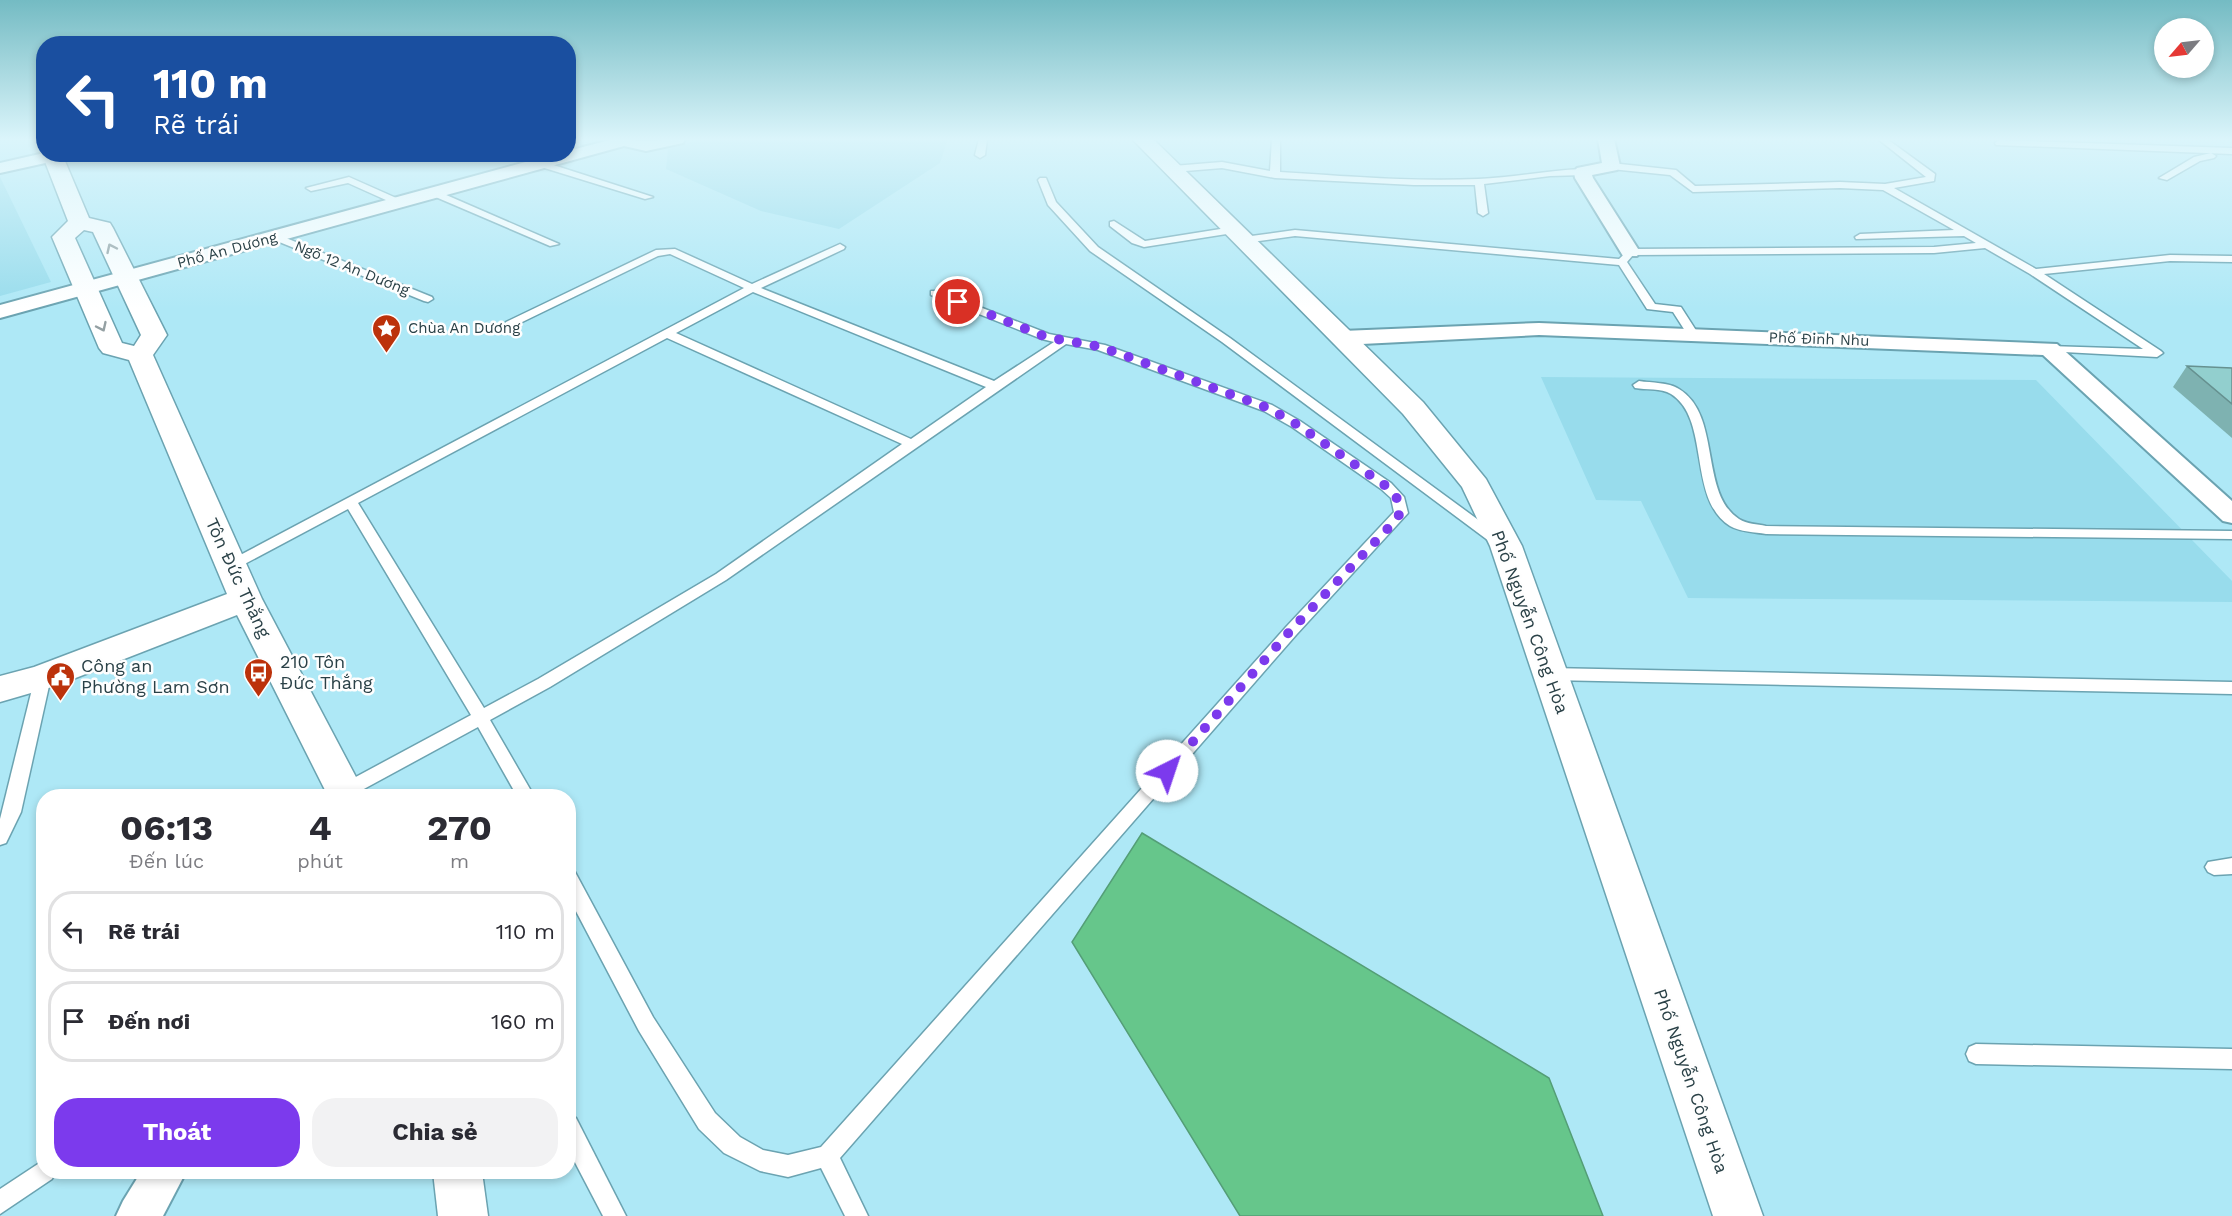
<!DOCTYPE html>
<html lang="vi">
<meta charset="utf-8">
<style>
:root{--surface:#fff;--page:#f2f2f3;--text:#2b2b33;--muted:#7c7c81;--line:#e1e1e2;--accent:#7c3aed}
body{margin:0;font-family:"Work Sans",sans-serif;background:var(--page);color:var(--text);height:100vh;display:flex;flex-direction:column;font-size:22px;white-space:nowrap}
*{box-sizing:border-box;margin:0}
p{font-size:20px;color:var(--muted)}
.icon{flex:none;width:33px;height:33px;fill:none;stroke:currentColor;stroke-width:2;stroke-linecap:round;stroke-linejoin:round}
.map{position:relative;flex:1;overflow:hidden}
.panel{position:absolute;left:36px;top:789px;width:540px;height:390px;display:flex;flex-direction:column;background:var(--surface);border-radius:24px;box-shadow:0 3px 9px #0003}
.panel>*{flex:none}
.top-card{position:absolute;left:36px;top:36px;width:540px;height:126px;border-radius:24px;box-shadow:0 3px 9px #0003;background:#1a4fa0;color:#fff;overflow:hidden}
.needle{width:39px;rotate:242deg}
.controls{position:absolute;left:2154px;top:18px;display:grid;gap:12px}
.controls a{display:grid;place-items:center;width:60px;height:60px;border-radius:50%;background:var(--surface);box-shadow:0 3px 9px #0003;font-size:30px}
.pin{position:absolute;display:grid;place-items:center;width:51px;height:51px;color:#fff;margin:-26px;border:3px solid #fff;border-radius:50%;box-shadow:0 2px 6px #0007}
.me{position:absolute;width:66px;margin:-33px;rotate:41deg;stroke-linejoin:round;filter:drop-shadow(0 0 4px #0008)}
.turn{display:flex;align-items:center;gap:21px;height:126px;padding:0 18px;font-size:27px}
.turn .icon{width:78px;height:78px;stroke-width:2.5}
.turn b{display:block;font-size:42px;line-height:51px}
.eta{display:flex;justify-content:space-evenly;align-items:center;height:102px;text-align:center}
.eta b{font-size:36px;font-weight:700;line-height:42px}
.primary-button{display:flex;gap:12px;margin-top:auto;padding:12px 18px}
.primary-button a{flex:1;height:69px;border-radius:24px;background:var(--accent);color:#fff;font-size:24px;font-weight:700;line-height:69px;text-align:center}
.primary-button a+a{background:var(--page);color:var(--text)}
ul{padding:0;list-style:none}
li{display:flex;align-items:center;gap:18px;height:81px;margin:0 12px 9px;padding:0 6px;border:3px solid var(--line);border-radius:24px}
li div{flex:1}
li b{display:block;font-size:22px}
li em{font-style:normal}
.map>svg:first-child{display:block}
.built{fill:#98dcec}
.water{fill:#66c68b;stroke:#549e77;stroke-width:1.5}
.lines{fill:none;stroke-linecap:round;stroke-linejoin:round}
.lane-casing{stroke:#6ba3b1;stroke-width:3}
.street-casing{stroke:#6ba3b1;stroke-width:4}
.secondary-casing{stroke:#6ba3b1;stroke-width:3}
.lane{fill:#fff;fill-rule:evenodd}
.street{fill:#fff;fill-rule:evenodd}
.secondary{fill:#fff;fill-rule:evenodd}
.wall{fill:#7eb2b1}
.building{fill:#92cfce;stroke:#669190;stroke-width:1.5}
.oneway{stroke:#94a0a3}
.route{stroke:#7c3aed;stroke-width:10;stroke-dasharray:0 18}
.labels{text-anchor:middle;stroke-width:5;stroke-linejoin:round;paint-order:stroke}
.far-street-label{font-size:15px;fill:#2a4147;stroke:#fefefe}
.far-poi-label{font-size:15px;fill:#2a4147;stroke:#fefefe;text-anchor:start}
.street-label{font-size:18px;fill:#2a4147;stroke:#fefefe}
.poi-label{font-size:18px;fill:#2a4147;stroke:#fefefe;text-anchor:start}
</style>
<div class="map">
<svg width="2232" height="1216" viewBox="0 0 2232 1216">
<rect width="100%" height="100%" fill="#aee8f6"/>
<g class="built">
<path d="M702 139H948L940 163 839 229 761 211 666 169 668 149Z"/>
<path d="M0 177 51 282 0 296Z"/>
<path d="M1541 377 2036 380 2232 581V602L1688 598 1641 501 1596 500Z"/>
</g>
<path class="water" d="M1142 833 1549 1078 1603 1216H1240L1072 942Z"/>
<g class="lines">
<defs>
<g id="lane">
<path d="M979 139H987L985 155 980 158 975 155Z"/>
<path d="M1272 139H1280V172C1345 176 1412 182 1478 179 1513 178 1548 170 1583 169L1588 172 1583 175 1550 176 1484 184 1488 213 1483 216 1478 213 1475 185H1414L1275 178 1222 168 1173 172 1168 169 1173 166 1222 162 1270 171Z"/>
<path d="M1878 139H1887L1935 174 1934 181 1894 188 2036 269 2170 255 2232 256V262L2170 261 2044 274 2161 351 2163 353 2157 357 2045 351V347L2049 346 2143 349 2030 274 1985 248 1934 253 1633 255 1627 262 1655 304 1681 307 1699 335 1693 338 1689 337 1673 312 1647 309 1619 265 1295 236 1244 243 1239 240 1244 237 1295 230 1619 259 1630 249 1934 247 1976 243 1964 236 1856 239 1855 237 1860 234 1954 230 1883 190 1840 188 1693 192 1670 175 1611 169 1606 166 1611 163 1676 170 1695 186 1840 182 1885 184 1926 177Z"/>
<path d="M1999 140 2232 148V154L1996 145 1995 143Z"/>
<path d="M2211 153 2216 156 2214 158 2200 161 2167 180 2159 178 2194 157Z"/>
<path d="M538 162H544L653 197 645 199 538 166Z"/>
<path d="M349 177 403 201 405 203 397 205 348 183 311 191 306 188Z"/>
<path d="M1040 178H1046L1056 202 1098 247 1230 338 1503 538 1505 541 1503 544H1493L1222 342 1090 251 1048 205 1038 180Z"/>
<path d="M431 191H437L559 244 550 246 431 195Z"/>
<path d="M1114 221 1145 241 1233 227 1238 230 1233 233 1144 247 1132 243 1110 226V222Z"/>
<path d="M276 234 432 297 433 299 428 302 424 301 272 239 271 237Z"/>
<path d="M840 244 845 247 844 249 761 288 994 381 1054 342 1042 339 931 295V291H939L1049 334 1105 345 1272 405 1300 421 1391 483 1404 497 1408 513 1296 635 840 1158 868 1216H845L821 1168 788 1177 760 1171 724 1153 699 1129 639 1031 568 896V869L575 872 653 1017 715 1113 740 1137 763 1150 788 1155 821 1147 1286 627 1394 512 1391 498 1381 489 1292 427 1264 411 1098 350 1066 344 726 580 550 687 490 720 534 796H517L478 727 351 796H339L336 791 339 786 471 715 348 509 237 568 232 570 225 565 227 562 744 288 670 254 658 256 514 326H506V322L656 250 675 249 752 284ZM753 292 986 387 911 439 676 333ZM667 338 902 444 716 574 538 679 484 708 358 503Z"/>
<path d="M1639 381C1652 383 1668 382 1679 389 1722 415 1699 493 1739 519 1747 524 1757 524 1766 526L2232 531V539L1766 534C1755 532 1740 532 1730 526 1687 499 1711 419 1671 394 1661 388 1646 390 1635 388L1633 385Z"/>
<path d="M1550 668 2232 682V694L1550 680 1544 678 1542 674 1544 670Z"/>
<path d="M43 671 49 673 51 677 21 812 6 843 0 845V819L35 677 37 673Z"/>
<path d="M2232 858V874L2214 875 2208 872 2205 867 2208 862Z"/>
<path d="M1976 1044 2232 1049V1069L1976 1064 1969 1061 1966 1054 1969 1047Z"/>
<path d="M568 1115 576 1118 626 1216H603L568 1149Z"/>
<path d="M44 1160V1172H55L52 1179 0 1214V1189Z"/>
</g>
<g id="street">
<path d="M613 139 646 141 685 139 683 143 646 151 624 146 0 318V305L555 154H568V151Z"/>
<path d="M1598 139H1614L1620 166 1617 170 1592 175 1593 178 1640 252 1637 256H1623L1575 178 1574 172 1577 168 1602 163Z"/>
<path d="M44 153 62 156 59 160 0 173V163Z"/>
<path d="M1539 323 2057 344 2232 501V523L2223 521 2043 355 1539 335 1342 345 1334 343 1331 338 1334 333 1342 331Z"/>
<path d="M141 1172H186L163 1216H116L123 1201Z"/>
</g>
<g id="secondary">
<path d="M1132 139H1153L1423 402 1486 479 1522 546 1763 1216H1713L1490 546 1462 487 1403 414Z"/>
<path d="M44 152V154H62L89 218 110 223 113 228 167 335 153 355 262 599 366 796H328L237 615 55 686 0 702V676L34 667 227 594 129 360 103 353 99 348 52 237 68 221 42 154ZM84 230 93 232 141 335 134 346 122 343 75 238Z"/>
<path d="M433 1172H482L488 1216H438Z"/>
</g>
</defs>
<use href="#lane" class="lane-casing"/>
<use href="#street" class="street-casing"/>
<use href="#secondary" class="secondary-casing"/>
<use href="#lane" class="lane"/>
<use href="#street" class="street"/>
<use href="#secondary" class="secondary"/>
</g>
<path class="wall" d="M2187 366 2232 368V438L2173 387Z"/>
<path class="building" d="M2187 366 2232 368V404Z"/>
<defs><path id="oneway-chevron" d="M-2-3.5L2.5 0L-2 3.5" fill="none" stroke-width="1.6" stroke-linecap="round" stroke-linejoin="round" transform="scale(1.5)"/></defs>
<g class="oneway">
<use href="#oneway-chevron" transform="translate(111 248) rotate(-115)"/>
<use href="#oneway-chevron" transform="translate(102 327) rotate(65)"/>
</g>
<linearGradient id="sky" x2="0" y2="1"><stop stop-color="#74bbc3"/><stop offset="0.45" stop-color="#dbf5fb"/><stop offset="1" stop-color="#dbf5fb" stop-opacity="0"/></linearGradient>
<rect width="2232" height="309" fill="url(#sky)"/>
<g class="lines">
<path class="route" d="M958 302 1046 337 1101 347 1268 408 1296 424 1386 486C1396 496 1406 506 1396 520L1291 630 1167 771"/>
</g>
<defs>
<symbol id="sight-pin" viewBox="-11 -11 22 30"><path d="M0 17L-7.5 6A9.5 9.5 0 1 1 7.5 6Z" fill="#bc320b" stroke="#fefefe"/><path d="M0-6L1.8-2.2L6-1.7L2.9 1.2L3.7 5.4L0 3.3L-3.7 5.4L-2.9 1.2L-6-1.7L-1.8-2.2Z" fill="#fff"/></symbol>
<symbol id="bus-pin" viewBox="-11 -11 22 30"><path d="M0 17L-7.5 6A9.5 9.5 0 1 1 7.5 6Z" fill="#bc320b" stroke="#fefefe"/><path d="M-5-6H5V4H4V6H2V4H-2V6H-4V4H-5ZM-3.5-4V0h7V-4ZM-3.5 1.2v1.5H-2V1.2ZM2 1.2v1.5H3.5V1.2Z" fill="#fff"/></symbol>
<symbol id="civic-pin" viewBox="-11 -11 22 30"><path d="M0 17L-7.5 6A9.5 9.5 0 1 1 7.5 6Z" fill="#bc320b" stroke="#fefefe"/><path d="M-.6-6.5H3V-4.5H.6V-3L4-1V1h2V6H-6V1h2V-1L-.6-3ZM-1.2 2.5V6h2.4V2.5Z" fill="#fff"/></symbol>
</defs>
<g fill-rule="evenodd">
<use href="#sight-pin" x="370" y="312" width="33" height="45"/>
<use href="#bus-pin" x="242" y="656" width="33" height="45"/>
<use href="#civic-pin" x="44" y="660" width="33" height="45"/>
</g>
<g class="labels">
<g class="far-street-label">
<text transform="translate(227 250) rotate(-15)" y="5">Phố An Dương</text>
<text transform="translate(352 268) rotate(22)" y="5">Ngõ 12 An Dương</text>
<text transform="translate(1819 339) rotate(2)" y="5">Phố Đinh Nhu</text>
</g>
<g class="far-poi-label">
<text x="408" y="333">Chùa An Dương</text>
</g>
<g class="street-label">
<text transform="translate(238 578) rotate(65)" y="6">Tôn Đức Thắng</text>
<text transform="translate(1530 622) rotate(70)" y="6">Phố Nguyễn Công Hòa</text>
<text transform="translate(1691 1081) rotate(71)" y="6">Phố Nguyễn Công Hòa</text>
</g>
<g class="poi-label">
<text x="280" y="668">210 Tôn<tspan x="280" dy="21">Đức Thắng</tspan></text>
<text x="81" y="672">Công an<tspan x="81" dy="21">Phường Lam Sơn</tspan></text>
</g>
</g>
</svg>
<div class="controls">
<a><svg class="needle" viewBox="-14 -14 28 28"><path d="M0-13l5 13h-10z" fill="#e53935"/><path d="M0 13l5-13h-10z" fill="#7c7c81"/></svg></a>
</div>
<div class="pin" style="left:958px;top:302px;background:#d93025"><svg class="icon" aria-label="arrive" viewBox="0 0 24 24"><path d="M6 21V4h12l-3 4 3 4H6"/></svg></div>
<svg class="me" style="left:1167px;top:771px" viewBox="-20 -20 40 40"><circle r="19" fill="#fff"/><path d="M0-13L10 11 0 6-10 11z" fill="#7c3aed"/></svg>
<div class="top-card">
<div class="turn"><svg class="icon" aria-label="left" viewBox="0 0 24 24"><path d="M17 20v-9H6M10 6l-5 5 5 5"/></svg><div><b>110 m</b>Rẽ trái</div></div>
</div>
<section class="panel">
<div class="eta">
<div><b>06:13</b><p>Đến lúc</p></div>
<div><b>4</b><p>phút</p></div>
<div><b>270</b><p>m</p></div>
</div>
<ul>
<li><svg class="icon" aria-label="left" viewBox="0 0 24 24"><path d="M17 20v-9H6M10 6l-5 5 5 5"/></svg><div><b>Rẽ trái</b></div><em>110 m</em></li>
<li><svg class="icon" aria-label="arrive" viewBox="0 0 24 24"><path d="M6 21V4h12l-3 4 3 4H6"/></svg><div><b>Đến nơi</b></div><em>160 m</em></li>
</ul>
<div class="primary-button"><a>Thoát</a><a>Chia sẻ</a></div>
</section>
</div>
